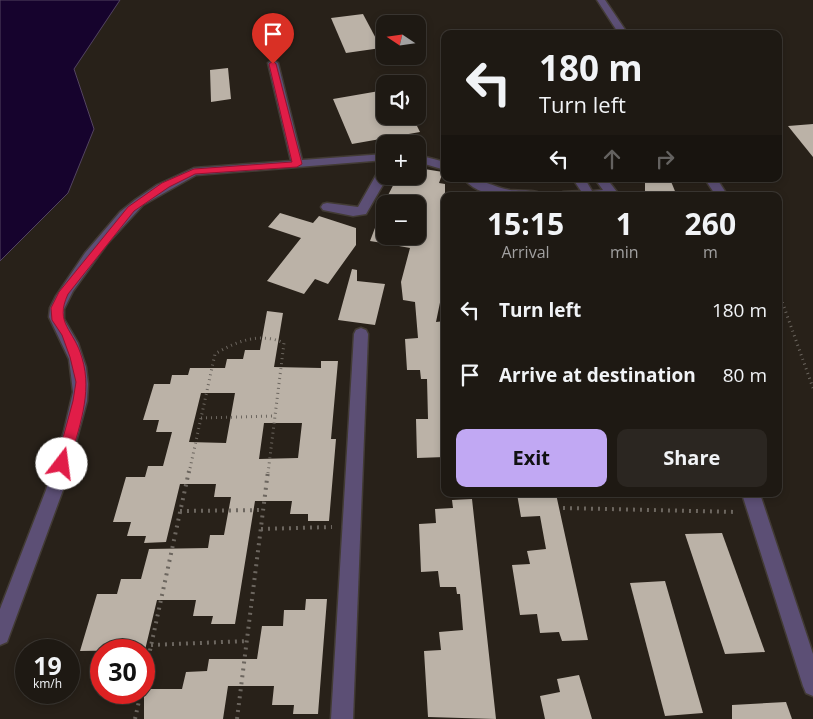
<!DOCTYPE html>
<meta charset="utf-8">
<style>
:root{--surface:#1e1913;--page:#2b2621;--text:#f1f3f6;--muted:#a1a0a0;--line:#3c3833;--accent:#c1a8f3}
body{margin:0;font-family:"Open Sans",sans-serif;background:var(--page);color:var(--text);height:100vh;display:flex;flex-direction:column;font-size:19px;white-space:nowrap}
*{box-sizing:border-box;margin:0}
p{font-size:16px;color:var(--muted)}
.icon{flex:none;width:28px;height:28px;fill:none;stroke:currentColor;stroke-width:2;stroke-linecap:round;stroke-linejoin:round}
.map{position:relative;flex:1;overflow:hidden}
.side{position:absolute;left:441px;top:192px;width:341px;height:305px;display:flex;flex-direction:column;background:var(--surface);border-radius:10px;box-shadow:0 2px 8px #0003,0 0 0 1px var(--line)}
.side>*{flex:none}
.top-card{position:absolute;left:441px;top:30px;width:341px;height:152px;border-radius:10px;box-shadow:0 2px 8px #0003,0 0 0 1px var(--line);background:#1e1913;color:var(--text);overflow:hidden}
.needle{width:32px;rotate:283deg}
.tools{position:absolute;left:376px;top:15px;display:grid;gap:10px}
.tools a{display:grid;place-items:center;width:50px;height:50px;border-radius:10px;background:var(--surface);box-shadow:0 2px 8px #0003,0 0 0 1px var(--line);font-size:25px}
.speed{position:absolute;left:15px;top:639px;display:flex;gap:10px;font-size:25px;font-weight:700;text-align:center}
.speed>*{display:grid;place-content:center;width:65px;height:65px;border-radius:50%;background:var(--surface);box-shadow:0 2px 8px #0003,0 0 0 1px var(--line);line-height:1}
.speed small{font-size:12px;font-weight:400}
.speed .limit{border:8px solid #d22;background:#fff;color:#111}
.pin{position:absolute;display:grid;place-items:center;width:42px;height:42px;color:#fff;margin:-51px -21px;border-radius:50% 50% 50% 0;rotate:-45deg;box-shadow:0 0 5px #0007}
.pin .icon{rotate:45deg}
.me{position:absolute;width:55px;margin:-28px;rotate:15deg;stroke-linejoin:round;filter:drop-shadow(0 0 4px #0008)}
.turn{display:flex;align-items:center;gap:18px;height:105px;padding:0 15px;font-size:22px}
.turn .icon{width:65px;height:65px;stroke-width:2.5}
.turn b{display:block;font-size:35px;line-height:42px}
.lanes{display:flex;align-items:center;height:48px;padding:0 15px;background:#0003;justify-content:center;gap:25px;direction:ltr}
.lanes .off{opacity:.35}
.eta{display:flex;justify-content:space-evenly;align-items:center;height:85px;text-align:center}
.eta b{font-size:30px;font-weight:700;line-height:35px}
.button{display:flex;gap:10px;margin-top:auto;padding:10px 15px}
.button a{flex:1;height:58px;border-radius:10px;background:var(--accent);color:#111;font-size:20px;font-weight:700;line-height:58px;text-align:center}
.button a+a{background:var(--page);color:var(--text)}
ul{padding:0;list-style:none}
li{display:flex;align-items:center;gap:15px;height:65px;padding:0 15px}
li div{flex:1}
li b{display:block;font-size:19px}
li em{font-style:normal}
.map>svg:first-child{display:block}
.water{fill:#16032d;stroke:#534460}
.building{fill:#bbb2a7;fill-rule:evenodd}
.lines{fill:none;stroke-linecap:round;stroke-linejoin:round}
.minor-casing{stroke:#423b34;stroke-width:3}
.path-far1{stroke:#6c665f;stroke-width:3;stroke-dasharray:1 4;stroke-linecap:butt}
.path{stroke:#6c665f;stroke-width:4;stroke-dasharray:2 5;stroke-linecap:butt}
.minor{fill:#5c4f75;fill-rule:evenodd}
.route{fill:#e11d48;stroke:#92132f}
</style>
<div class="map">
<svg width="813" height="719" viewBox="0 0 813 719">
<rect width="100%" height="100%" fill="#282119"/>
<path class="water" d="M0 0H120L74 69 94 129 68 193 0 261Z"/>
<g class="building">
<path d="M363 14 381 48 346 53 331 18Z"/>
<path d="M228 68 231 99 211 102 210 70Z"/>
<path d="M385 90V116H412L420 132 352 144 333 99Z"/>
<path d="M813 124V157L788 126Z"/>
<path d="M418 168 443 172 439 183 445 184V278L436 322 445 321V457L417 458 416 419H428L427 379H421L420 370H407L405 339 418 338 415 302 403 300 401 282 410 248 399 246 398 236H418V204H385V236H398L395 245 370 241 386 199 398 176H418Z"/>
<path d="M645 179H670L677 196H645Z"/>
<path d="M280 213 313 223 319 216 356 228V245L328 284 315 279 304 294 267 281 301 238 268 227Z"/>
<path d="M352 269 357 270V281L385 284 375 325 338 320Z"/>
<path d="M267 311 283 313 274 367 321 368V361H338L331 439H336L329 521H308V514H290L292 501H255L235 624H211L213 616H193L196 600H157L145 650 80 651 97 594H117L121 579H141L149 549 208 548 210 535H224L231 497H214L216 484H180L166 542 144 543 146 536H127L131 522H113L126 477H145L148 466H163L172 432H156L159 420H143L154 384H170L172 375H188L190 368H225L227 359H243L245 350H260ZM201 393H235L226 443 189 442ZM264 423H302L298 458 259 459Z"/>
<path d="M517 494H556L588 640 562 641 559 632 540 633 537 614 520 615 512 565 530 564 527 551 546 549 540 516 521 517Z"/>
<path d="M472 499 496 719 428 717 424 651 441 650 439 632 463 630 460 594H457L456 587H440L438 571 421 572 419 524 436 523 435 509 453 508 452 500Z"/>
<path d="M722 533 765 652 725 654 685 534Z"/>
<path d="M665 581 703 713 665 716 630 583Z"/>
<path d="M306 599H327L318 714H293L294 705H272L274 686H228L223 719H144V689H182L186 672 207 671 209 659H257L262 626H283L284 610H305Z"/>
<path d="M579 675 592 719H545L540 696 560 692 557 679Z"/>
<path d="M786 702 792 719H732V705Z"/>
</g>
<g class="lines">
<defs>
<g id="minor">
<path d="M597 0H605L628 34H619Z"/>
<path d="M273 60 278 63 302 160 385 154V160L196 175 143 205 107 244 73 291 64 309V319L78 343 86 367 88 384 87 401 63 490 7 642 0 645V609L46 490 64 431 73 392 69 359 49 317 50 308 56 296 85 253 120 212 135 200 157 185 194 168 291 161 268 63Z"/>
<path d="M418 155 445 162V170L418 162Z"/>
<path d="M385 166V176H388L366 214 353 216 323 210 321 207 323 204 327 203 358 207 379 170Z"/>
<path d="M464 179C481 178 493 187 510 190 519 191 538 189 544 196 520 198 481 200 464 179Z"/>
<path d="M573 179H585L592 191 603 190 595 179H607L620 196H557L563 192 581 191Z"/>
<path d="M705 179H717L728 196H716Z"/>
<path d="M361 328 366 330 368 334 353 719H331L354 334 356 330Z"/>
<path d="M742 494H760L813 654V696L806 693 803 686Z"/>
</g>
</defs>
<use href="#minor" class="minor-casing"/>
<g class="path-far1">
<path d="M779 293 813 388"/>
<path d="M201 418 274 416"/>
<path d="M189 473 215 354C236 341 261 332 284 343L268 473"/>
</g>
<g class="path">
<path d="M563 508 738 512"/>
<path d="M180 511 263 510"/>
<path d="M261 529 332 527"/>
<path d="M151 645 247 641"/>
<path d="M144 678 189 471"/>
<path d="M135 719 141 692"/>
<path d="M237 719 268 471"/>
</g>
<use href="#minor" class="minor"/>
</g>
<path class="route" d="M273 61 276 64 302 164 297 167 195 174 169 187 134 211 68 294C54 324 74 329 82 358 93 394 78 429 69 464L67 468H58L56 464 73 401 76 382 70 357 62 335 52 320 51 308 59 292 128 207 162 183 194 169 292 162 269 64Z"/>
</svg>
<div class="tools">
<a><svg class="needle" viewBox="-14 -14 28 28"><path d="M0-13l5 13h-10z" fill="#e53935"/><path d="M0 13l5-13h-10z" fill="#a1a0a0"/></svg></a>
<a><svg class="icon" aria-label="sound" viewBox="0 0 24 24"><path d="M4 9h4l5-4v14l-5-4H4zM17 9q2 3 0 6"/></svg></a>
<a>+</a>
<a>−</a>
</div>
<div class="speed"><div>19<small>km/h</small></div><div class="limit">30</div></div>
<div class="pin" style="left:273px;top:64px;background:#d93025"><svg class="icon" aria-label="arrive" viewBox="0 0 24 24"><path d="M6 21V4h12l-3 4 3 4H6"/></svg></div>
<svg class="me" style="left:62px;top:464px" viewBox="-20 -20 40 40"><circle r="19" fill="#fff"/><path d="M0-13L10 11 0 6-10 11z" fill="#e11d48"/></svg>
<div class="top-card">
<div class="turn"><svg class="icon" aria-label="left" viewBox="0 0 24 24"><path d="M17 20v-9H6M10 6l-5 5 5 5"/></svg><div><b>180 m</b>Turn left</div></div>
<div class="lanes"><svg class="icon" aria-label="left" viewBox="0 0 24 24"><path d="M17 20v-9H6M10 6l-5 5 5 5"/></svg><svg class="icon off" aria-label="ahead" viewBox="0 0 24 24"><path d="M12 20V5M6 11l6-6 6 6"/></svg><svg class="icon off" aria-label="right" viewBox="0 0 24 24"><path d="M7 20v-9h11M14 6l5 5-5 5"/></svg></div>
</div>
<section class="side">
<div class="eta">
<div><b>15:15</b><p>Arrival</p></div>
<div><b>1</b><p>min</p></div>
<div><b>260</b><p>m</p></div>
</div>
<ul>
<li><svg class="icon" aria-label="left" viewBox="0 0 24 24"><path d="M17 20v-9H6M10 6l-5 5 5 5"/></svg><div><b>Turn left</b></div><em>180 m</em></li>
<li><svg class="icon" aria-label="arrive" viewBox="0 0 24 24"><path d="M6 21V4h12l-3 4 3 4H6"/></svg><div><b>Arrive at destination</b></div><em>80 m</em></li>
</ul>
<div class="button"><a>Exit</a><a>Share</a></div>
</section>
</div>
